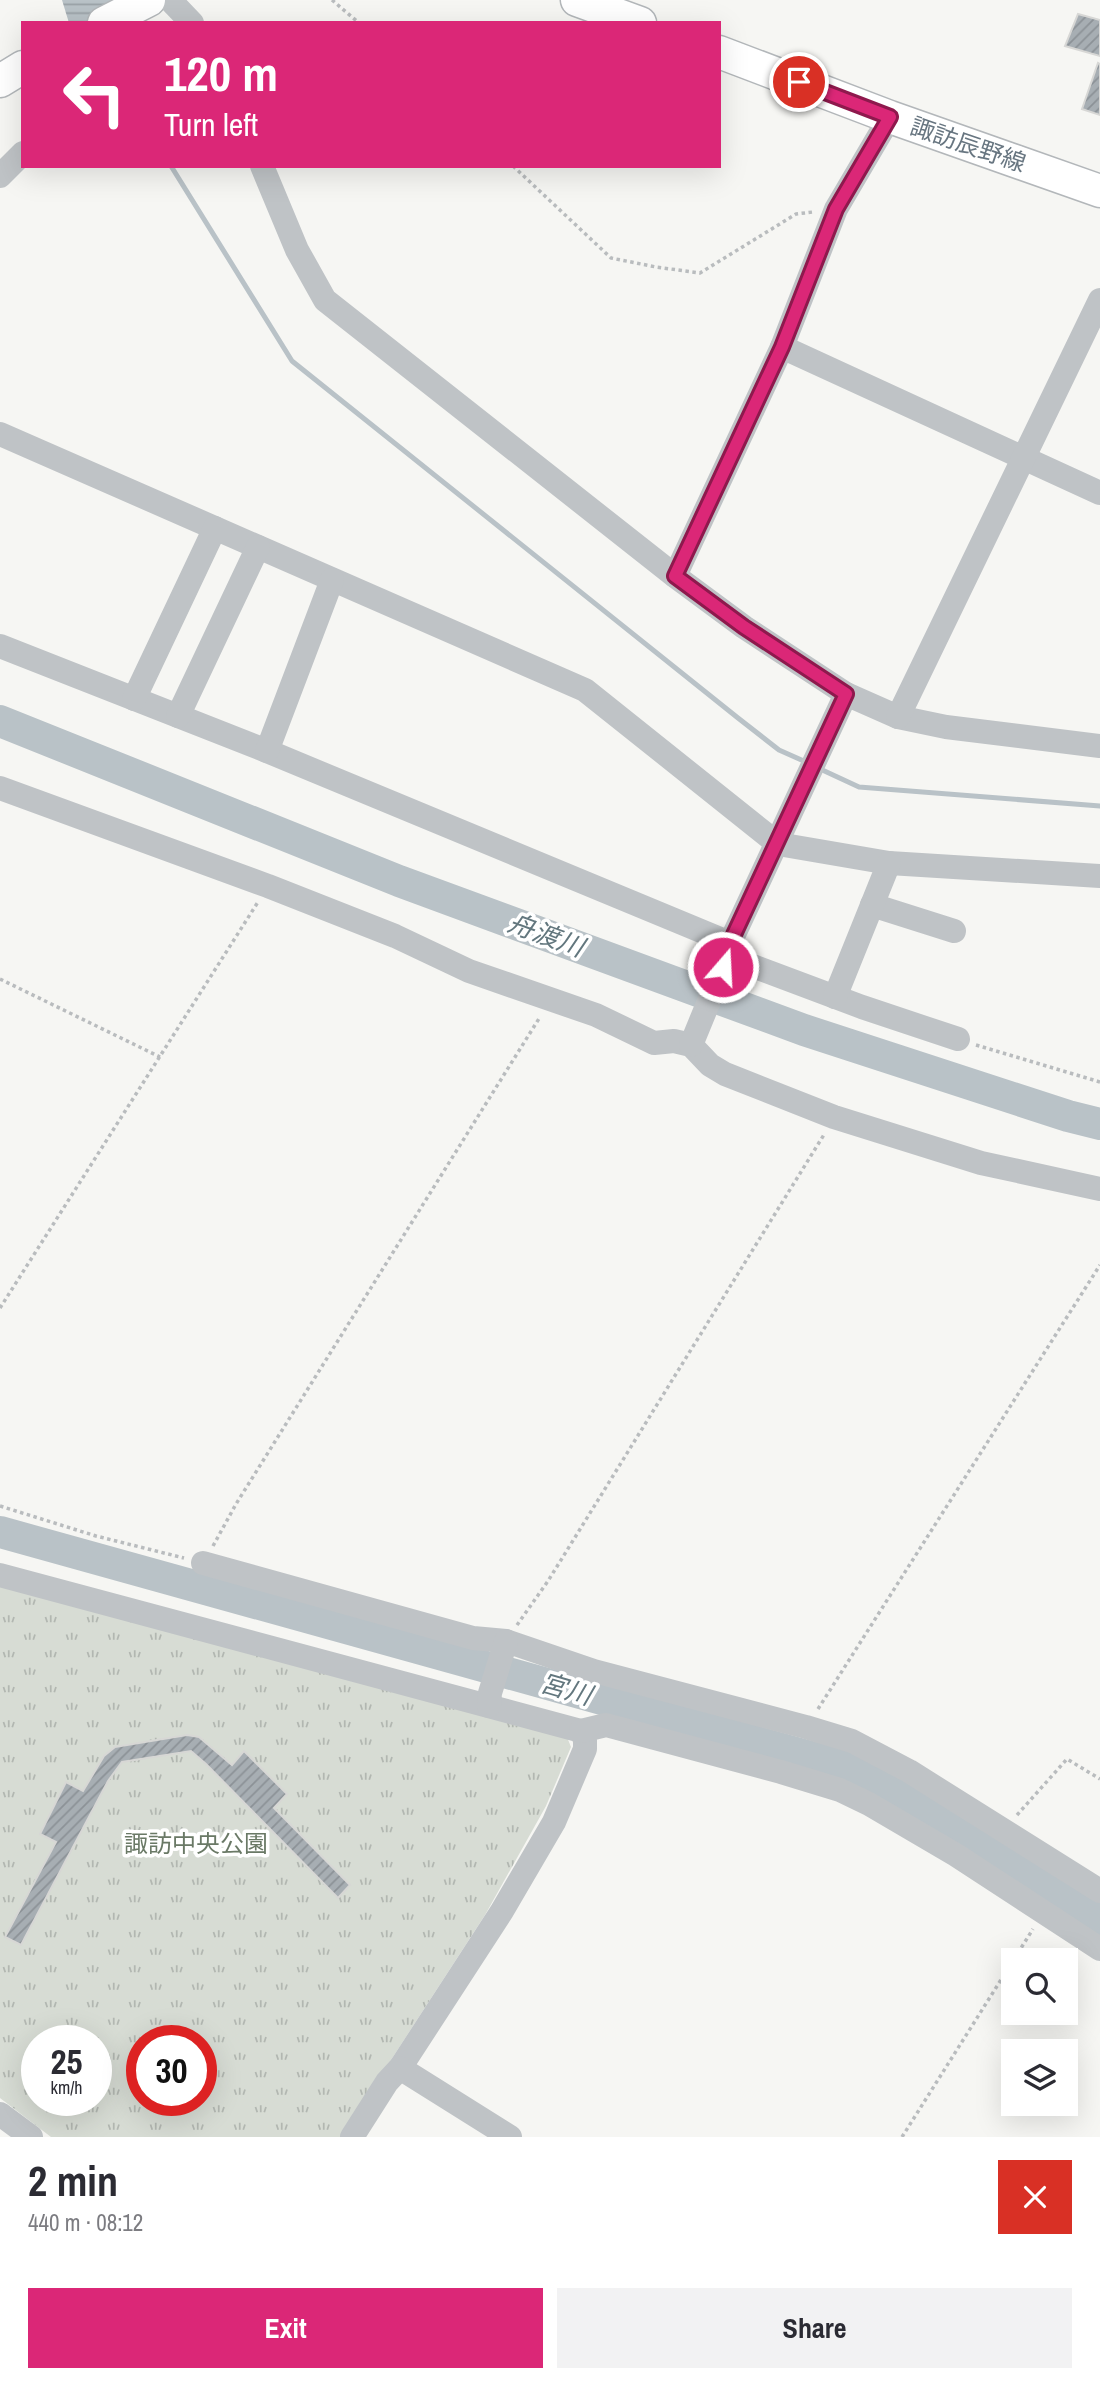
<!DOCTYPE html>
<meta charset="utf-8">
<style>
:root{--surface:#fff;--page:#f2f2f3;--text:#2b2b33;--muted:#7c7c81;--accent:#db2777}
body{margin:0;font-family:"Archivo Narrow","Noto Sans JP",sans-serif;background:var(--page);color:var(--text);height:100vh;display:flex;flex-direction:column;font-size:26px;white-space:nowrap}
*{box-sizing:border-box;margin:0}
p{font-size:23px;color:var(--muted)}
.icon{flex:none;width:38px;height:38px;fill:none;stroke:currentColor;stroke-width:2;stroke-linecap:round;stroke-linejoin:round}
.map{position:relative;height:2137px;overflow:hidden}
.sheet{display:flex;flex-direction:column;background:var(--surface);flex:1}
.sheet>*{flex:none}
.banner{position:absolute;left:21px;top:21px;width:700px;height:147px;border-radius:0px;box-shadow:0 7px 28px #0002;background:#db2777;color:#fff;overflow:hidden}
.fabs{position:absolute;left:1001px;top:1948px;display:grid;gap:14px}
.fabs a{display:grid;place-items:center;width:77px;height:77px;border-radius:0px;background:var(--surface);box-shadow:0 7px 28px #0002;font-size:35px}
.speed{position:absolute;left:21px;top:2025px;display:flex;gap:14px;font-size:35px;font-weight:700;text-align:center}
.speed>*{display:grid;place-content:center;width:91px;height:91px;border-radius:50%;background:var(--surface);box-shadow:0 7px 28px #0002;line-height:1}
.speed small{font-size:18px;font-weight:400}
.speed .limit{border:10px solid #d22;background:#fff;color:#111}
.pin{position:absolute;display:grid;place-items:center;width:60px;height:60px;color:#fff;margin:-30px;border:4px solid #fff;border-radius:50%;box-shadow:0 2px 7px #0007}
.me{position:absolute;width:77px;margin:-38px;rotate:19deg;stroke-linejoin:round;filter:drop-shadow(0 0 5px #0008)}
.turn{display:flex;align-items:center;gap:24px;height:147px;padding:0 28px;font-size:32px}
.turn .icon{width:91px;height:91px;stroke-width:2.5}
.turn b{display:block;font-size:49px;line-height:60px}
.round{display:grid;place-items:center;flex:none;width:74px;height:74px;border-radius:0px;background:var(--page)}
.headline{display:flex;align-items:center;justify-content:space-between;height:119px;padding:0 28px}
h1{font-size:42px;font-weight:700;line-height:52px}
.action{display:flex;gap:14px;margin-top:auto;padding:14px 28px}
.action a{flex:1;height:80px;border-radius:0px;background:var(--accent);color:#fff;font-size:28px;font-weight:700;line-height:80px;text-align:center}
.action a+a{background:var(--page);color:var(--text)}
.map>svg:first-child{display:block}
.park{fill:url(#park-tufts);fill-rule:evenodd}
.water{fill:url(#water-rules)}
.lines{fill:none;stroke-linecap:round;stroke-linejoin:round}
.stream{stroke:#b9c2c7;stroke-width:5}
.river{stroke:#b9c2c7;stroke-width:32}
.building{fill:url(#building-hatch);stroke:#d7d7d5;stroke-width:2}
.major-casing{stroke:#b3b7ba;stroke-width:35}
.path{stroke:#b9bcbe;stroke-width:3.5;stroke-dasharray:3.5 3.5;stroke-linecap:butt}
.minor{stroke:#bfc3c6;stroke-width:24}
.major{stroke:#fff;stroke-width:32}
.route-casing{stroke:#8e194d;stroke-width:18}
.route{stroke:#db2777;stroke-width:12}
.labels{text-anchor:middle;stroke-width:7;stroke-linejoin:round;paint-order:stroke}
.street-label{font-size:24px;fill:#687681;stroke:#fff}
.park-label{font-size:24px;fill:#6a7966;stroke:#fff}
.water-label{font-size:26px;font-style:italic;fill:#63777e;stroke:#fff}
</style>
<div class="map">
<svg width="1100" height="2137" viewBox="0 0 1100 2137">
<defs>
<pattern id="park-tufts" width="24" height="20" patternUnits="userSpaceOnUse" patternTransform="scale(1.75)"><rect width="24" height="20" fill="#d7dcd4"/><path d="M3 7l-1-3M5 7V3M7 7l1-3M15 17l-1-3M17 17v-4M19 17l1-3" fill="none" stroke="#b2b7b1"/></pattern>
<pattern id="water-rules" width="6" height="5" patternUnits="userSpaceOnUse" patternTransform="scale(1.75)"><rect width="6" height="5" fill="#b9c2c7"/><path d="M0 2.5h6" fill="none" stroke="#9aa2a7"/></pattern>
<pattern id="building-hatch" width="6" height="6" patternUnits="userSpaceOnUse" patternTransform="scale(1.75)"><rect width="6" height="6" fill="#a7aeb3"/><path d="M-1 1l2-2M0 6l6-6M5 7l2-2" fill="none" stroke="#8c9297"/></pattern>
</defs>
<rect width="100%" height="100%" fill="#f6f6f3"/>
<path class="park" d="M0 1586 567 1737 571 1747 546 1806 485 1915 341 2137H51L0 2098ZM37 2040H96V2100H37ZM142 2040H201V2100H142Z"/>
<path class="water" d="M62 0H110L124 23H69Z"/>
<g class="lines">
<g class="stream">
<path d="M171 166 292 361 738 718 779 750 806 762"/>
<path d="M818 768 859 787 1100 806"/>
</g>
<g class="river">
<path d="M0 721 399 881 804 1030 1068 1116 1100 1124"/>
<path d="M0 1532 843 1766C933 1810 1016 1867 1100 1921"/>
</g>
</g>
<g class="building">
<path d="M1078 14 1100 20V56L1065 46Z"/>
<path d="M1098 63 1100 64V115L1082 109Z"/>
<path d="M187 1735 199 1737 232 1765 244 1751 287 1794 274 1808 350 1885 338 1898 206 1764 191 1751 122 1762 108 1781 21 1945 5 1937 56 1842 40 1834 66 1782 83 1791 104 1756 115 1747Z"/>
</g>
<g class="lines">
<defs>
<g id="major">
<path d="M577 0 640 23"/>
<path d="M104 23 149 0"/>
<path d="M719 52 890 117 1100 191"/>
<path d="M0 81 23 67"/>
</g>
</defs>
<use href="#major" class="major-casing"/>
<g class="path">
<path d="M332 0 359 23"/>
<path d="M513 166 611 258 656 267 700 273 796 214 813 212"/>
<path d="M0 979 160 1057"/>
<path d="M976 1045 1100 1082"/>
<path d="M0 1308 258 902"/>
<path d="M0 1506 96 1536 184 1558"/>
<path d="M213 1546 236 1504 540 1017"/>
<path d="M517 1625 548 1581 825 1133"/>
<path d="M818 1709 1100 1265"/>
<path d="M1017 1815 1067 1759 1100 1779"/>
<path d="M902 2137 1033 1929"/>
</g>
<g class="minor">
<path d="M170 0 192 23"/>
<path d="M262 166 297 250 325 300 675 576 744 627 846 694 898 717 946 727 1100 746"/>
<path d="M0 176 23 153"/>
<path d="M782 347 1100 493"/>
<path d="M0 434 585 690 778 844 889 863 1100 876"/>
<path d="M675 576 782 347 836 209 890 117"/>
<path d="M0 646 267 751 730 943"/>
<path d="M134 699 215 528"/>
<path d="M178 716 258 547"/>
<path d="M898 717 1100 300"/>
<path d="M267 751 332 580"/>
<path d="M0 788 268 886 395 936 469 971 596 1015 654 1043 674 1041 691 1045 710 1065 725 1074 834 1117 981 1163 1100 1189"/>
<path d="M872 905 954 931"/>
<path d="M726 956 862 1007 958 1039"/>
<path d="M835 997 889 863"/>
<path d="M691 1045 723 967 730 943 846 694"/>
<path d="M203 1563 473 1638 506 1641 594 1671 806 1727 852 1741 909 1771 1100 1891"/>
<path d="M0 1575 581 1731 585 1740V1749L554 1822 502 1911 400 2068 387 2082 352 2137"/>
<path d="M489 1706 490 1693 506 1641"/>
<path d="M581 1731 606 1725 781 1772 840 1790 869 1804 956 1855 1100 1949"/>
<path d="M400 2068 510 2137"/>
<path d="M0 2114 31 2137"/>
</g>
<use href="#major" class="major"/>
</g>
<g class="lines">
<defs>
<path id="route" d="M723 967 730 943 846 694 744 627 675 576 782 347 836 209 890 117 799 82"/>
</defs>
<use href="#route" class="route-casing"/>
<use href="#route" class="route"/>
</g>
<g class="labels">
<g class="street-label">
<text transform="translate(968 145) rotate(19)" y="8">諏訪辰野線</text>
</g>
<g class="park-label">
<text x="196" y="1852">諏訪中央公園</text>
</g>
<g class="water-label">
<text transform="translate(546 935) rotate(20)" y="9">舟渡川</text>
<text transform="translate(566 1689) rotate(16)" y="9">宮川</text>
</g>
</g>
</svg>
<div class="fabs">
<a><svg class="icon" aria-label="search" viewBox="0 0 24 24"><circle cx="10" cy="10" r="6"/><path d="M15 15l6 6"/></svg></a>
<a><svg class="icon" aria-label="layers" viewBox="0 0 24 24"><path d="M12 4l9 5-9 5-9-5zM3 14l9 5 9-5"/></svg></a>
</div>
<div class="speed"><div>25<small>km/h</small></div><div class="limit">30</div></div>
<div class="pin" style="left:799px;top:82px;background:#d93025"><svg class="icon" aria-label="arrive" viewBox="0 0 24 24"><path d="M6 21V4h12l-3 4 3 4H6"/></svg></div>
<svg class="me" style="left:723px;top:967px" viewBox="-20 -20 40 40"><circle r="17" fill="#db2777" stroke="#fff" stroke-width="3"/><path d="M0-11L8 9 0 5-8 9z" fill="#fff"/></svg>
<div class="banner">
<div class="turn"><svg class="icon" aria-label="left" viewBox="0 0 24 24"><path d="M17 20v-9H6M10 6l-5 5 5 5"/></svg><div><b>120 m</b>Turn left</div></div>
</div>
</div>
<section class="sheet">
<div class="headline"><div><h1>2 min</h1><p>440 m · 08:12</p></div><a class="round" style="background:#d93025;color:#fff"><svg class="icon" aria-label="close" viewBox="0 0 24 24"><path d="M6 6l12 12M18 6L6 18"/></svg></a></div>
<div class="action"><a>Exit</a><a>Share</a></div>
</section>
